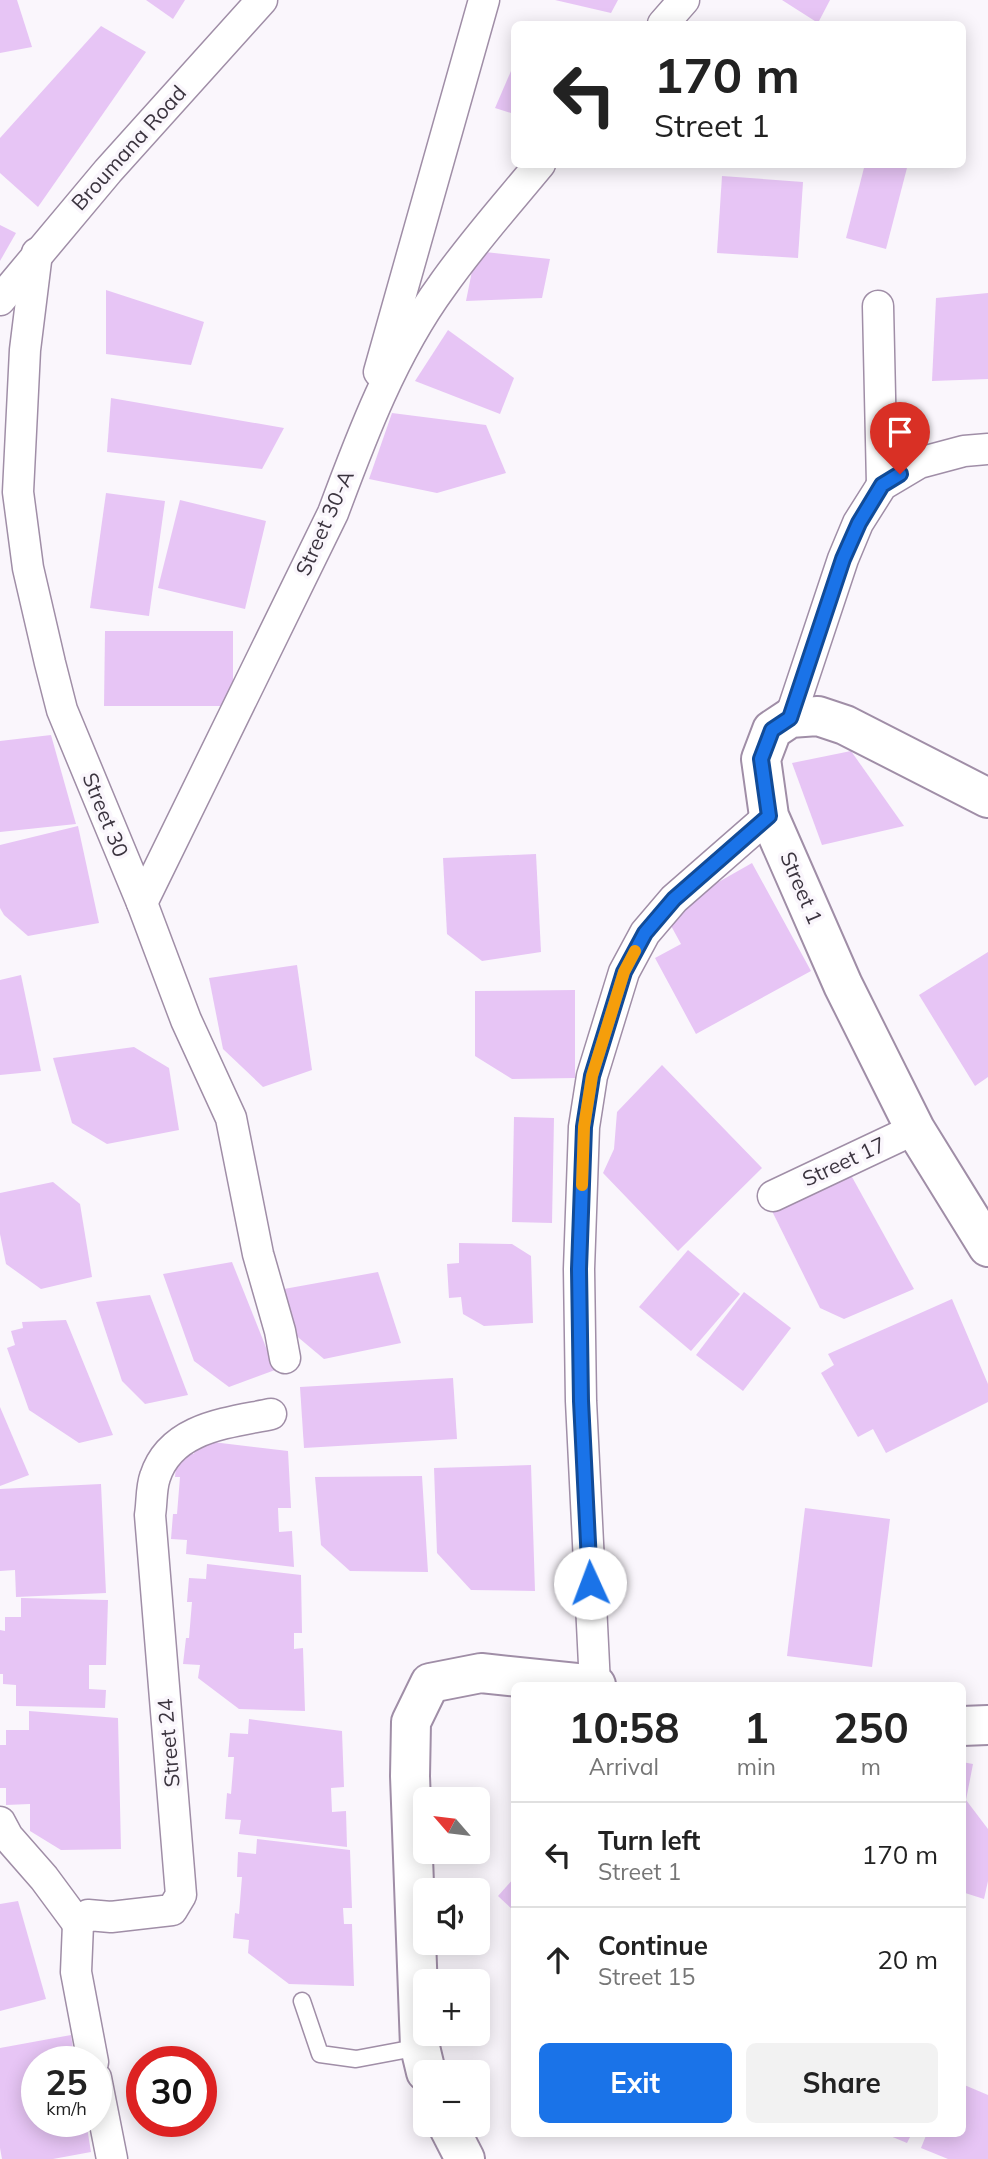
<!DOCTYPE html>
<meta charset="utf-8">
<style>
:root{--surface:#fff;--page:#f2f2f2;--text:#222;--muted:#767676;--line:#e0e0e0;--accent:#1a73e8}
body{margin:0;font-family:Mulish,sans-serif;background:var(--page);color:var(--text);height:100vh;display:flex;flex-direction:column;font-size:26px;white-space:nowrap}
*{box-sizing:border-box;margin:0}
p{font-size:23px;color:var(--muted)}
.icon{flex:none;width:38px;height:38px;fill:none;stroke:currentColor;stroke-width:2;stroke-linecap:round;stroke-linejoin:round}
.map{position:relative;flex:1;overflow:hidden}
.side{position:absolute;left:511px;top:1682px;width:455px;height:455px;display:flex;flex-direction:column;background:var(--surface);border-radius:10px;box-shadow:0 4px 18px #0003}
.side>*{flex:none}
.hud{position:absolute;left:511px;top:21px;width:455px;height:147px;border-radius:10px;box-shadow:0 4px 18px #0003;background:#fff;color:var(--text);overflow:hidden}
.needle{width:46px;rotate:298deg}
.tools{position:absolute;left:413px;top:1787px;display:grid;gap:14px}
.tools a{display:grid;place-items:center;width:77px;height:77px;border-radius:10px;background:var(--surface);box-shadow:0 4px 18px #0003;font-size:35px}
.speed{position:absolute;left:21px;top:2046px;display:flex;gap:14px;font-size:35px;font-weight:700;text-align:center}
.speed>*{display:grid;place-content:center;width:91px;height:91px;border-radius:50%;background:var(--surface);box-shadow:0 4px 18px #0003;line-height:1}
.speed small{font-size:18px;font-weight:400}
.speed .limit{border:10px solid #d22;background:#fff;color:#111}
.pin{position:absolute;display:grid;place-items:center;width:60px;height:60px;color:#fff;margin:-72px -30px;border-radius:50% 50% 50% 0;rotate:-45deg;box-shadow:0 0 7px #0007}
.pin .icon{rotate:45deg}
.me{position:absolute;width:77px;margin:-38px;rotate:358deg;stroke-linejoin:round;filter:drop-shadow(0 0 5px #0008)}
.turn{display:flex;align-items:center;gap:24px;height:147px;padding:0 28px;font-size:32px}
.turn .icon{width:91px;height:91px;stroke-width:2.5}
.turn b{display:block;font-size:49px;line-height:60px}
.eta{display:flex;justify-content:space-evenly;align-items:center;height:119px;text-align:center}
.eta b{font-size:42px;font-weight:700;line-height:49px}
.primary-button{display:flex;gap:14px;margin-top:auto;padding:14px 28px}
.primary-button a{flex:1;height:80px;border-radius:10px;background:var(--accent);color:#fff;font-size:28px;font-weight:700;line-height:80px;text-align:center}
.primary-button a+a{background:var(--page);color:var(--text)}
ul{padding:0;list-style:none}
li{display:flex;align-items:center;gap:21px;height:105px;padding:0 28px;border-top:2px solid var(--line)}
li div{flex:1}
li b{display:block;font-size:26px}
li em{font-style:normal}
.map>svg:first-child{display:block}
.building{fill:#e7c5f5}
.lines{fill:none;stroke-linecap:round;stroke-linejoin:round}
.lane-casing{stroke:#a08ea7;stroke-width:19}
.street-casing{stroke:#a08ea7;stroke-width:33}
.secondary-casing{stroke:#a08ea7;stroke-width:42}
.lane{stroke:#fff;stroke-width:16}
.street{stroke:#fff;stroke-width:30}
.secondary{stroke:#fff;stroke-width:38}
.route-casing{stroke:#114b97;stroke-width:18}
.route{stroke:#1a73e8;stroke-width:12}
.slow{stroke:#f59e0b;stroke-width:12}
.labels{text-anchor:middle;stroke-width:7;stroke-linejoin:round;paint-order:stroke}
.street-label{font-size:21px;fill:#3b343f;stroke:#faf6fc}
</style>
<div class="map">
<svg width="988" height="2159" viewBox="0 0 988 2159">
<rect width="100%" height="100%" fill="#faf6fc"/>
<g class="building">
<path d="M0 0H17L32 47 0 53Z"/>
<path d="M146 0H185L173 19Z"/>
<path d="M555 0H618L611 13Z"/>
<path d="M782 0H830L818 23Z"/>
<path d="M101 26 146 52 38 207 0 173V138Z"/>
<path d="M514 64V114L495 108Z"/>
<path d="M865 164H908L886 249 846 238Z"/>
<path d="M722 176 803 182 798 258 717 253Z"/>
<path d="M0 225 16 233 0 261Z"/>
<path d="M476 251 550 259 542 298 466 301Z"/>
<path d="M106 290 204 322 191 365 106 354Z"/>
<path d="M988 293V379L932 381 936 298Z"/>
<path d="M448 330 514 378 500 414 415 381Z"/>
<path d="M111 398 284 428 262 469 107 452Z"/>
<path d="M392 413 486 425 506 473 437 493 369 479Z"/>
<path d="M106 493 165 501 149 616 90 608Z"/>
<path d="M180 500 266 521 245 609 158 588Z"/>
<path d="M105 631H233V706H104Z"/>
<path d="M51 735 76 824 0 832V741Z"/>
<path d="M851 751 904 826 822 845 792 763Z"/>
<path d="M78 826 99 923 28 936 4 915 0 908V845Z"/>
<path d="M536 854 541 952 482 961 447 934 443 858Z"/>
<path d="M752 863 811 971 696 1034 655 958 681 944 664 913Z"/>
<path d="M988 952V1077L975 1086 919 995Z"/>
<path d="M297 965 312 1070 263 1087 223 1049 209 978Z"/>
<path d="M21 975 41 1071 0 1075V980Z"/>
<path d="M575 990V1078L512 1079 475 1056V991Z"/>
<path d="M134 1047 169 1068 179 1130 107 1144 72 1123 53 1058Z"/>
<path d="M662 1065 762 1168 678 1251 603 1173 614 1149 617 1112Z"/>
<path d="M514 1117 554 1118 552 1223 512 1222Z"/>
<path d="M832 1175 852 1177 914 1289 844 1319 820 1308 770 1207Z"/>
<path d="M53 1182 80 1204 92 1277 41 1289 6 1264 0 1234V1193Z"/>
<path d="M459 1243 512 1244 531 1256 533 1323 484 1326 463 1314 461 1297 449 1298 447 1264 459 1263Z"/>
<path d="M688 1250 740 1294 691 1351 639 1307Z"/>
<path d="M232 1262 275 1370 229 1387 194 1361 163 1274Z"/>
<path d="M378 1272 401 1343 324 1359 293 1333 284 1289Z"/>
<path d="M744 1292 791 1328 743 1391 696 1355Z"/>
<path d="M150 1295 188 1395 145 1404 122 1381 96 1302Z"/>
<path d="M952 1299 988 1384V1402L886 1453 873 1429 858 1437 821 1373 834 1365 828 1354Z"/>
<path d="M66 1320 113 1435 79 1443 29 1410 7 1348 15 1345 11 1331 23 1328 22 1322Z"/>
<path d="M453 1378 457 1439 304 1448 300 1387Z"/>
<path d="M0 1407 29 1475 0 1486Z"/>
<path d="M196 1440 288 1451 291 1508H278L279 1532 292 1531 294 1567 186 1554 187 1540 171 1539 173 1514H177L180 1477H175L177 1453 194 1454Z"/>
<path d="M531 1465 535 1591 471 1590 437 1553 434 1468Z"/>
<path d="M422 1476 428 1572 350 1571 321 1545 315 1477Z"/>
<path d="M101 1484 106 1593 16 1597 15 1570 0 1571V1489Z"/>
<path d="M805 1508 890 1519 872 1667 787 1656Z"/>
<path d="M207 1564 301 1575 302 1633H294V1649L303 1648 305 1711 239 1709 198 1678 200 1665 183 1664 186 1638H189L192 1602H187L189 1578 206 1579Z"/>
<path d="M21 1598 108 1600 106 1665H89V1689L106 1690 105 1708 16 1706V1685L3 1684V1674H0V1630L5 1631V1617H21Z"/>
<path d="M29 1711 118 1718 121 1849 61 1850 30 1831V1804L6 1805V1788H0V1745H6V1730H29Z"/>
<path d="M249 1719 342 1731 344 1787 331 1788 332 1812 346 1811 347 1847 239 1834 241 1820 225 1819 227 1793 231 1794 234 1757H228L230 1733 248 1734Z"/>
<path d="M962 1762 973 1764 966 1800 988 1829V1881L984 1899 962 1892Z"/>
<path d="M257 1839 350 1850 352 1908H343L344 1924H352L354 1986 289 1984 248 1953 249 1940 233 1938 235 1913 239 1914 242 1877H237L238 1852 256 1854Z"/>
<path d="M514 1878V1911L498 1896Z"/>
<path d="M18 1901 46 1999 0 2011V1904Z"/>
<path d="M71 2035 75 2062H37V2121H86L91 2152 53 2159H2L0 2148V2048Z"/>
<path d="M962 2084 988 2095V2159H948L921 2148 927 2133H962Z"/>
<path d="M883 2133H912L907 2143Z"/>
</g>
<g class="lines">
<defs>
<path id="lane" d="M302 2001 320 2054 356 2059 420 2047"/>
<g id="street">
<path d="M663 24 684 0"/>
<path d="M37 253 25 350 18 492 28 568 50 663 62 710 142 903 186 1020 231 1118 258 1254 280 1331 285 1358"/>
<path d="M0 300 108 171 262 0"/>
<path d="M878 306 882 485"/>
<path d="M379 372 484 0"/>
<path d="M790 718 843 559 858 523 882 485 919 463 964 451 988 449"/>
<path d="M142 903 333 513C362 435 393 353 442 286 472 243 507 204 540 164"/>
<path d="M773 1196 915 1129"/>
<path d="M595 1685 581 1401 579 1269 584 1127 592 1076 624 972 645 933 674 899 769 816"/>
<path d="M0 1822 8 1837 44 1878 78 1924"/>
<path d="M93 2062 76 1972 78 1924 88 1915 111 1917 172 1910 181 1895 150 1515C152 1503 151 1488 155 1477 171 1427 228 1423 271 1414"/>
<path d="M96 2078 112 2159"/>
</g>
<g id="secondary">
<path d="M988 798 845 725 818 716 790 718 772 730 761 759 769 816 843 985 915 1129 988 1247"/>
<path d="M962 1726 988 1725"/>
<path d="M426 2072 420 2047 410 1776 411 1722 430 1683 481 1673 596 1685"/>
<path d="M447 2124 465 2159"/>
</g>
</defs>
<use href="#lane" class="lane-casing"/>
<use href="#street" class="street-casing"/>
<use href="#secondary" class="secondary-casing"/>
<use href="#lane" class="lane"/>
<use href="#street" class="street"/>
<use href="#secondary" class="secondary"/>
</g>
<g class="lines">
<defs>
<path id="route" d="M590 1583 581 1401 579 1269 584 1127 592 1076 624 972 645 933 674 899 769 816 761 759 772 730 790 718 843 559 859 523 882 485 900 474"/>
</defs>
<use href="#route" class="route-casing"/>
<use href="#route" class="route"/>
<path class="slow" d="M582 1185 584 1127 592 1076 624 972 635 951"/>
</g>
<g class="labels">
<g class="street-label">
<text transform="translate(129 148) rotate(-48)" y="7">Broumana Road</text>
<text transform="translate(325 523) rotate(-66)" y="7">Street 30-A</text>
<text transform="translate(105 815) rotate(68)" y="7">Street 30</text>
<text transform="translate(801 888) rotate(67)" y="7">Street 1</text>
<text transform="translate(844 1162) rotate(-25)" y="7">Street 17</text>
<text transform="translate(169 1743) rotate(-95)" y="7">Street 24</text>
</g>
</g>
</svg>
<div class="tools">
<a><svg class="needle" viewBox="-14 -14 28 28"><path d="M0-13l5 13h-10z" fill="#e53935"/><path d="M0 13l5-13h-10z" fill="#767676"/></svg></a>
<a><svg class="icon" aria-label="sound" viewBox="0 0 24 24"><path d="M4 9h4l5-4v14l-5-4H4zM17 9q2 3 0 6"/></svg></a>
<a>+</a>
<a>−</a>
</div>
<div class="speed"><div>25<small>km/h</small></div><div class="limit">30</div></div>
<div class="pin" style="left:900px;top:474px;background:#d93025"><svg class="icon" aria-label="arrive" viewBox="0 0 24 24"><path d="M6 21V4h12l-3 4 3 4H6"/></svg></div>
<svg class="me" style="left:590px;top:1583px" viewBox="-20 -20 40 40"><circle r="19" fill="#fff"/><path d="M0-13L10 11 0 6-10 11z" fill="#1a73e8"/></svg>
<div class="hud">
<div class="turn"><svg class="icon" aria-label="left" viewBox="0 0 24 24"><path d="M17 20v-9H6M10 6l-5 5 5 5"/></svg><div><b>170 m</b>Street 1</div></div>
</div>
<section class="side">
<div class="eta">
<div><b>10:58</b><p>Arrival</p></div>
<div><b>1</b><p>min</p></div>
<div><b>250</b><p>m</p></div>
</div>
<ul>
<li><svg class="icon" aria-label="left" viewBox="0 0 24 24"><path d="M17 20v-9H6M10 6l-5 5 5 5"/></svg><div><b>Turn left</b><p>Street 1</p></div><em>170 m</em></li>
<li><svg class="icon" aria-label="ahead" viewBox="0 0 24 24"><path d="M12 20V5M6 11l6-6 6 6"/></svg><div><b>Continue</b><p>Street 15</p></div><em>20 m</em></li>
</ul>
<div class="primary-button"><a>Exit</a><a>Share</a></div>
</section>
</div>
